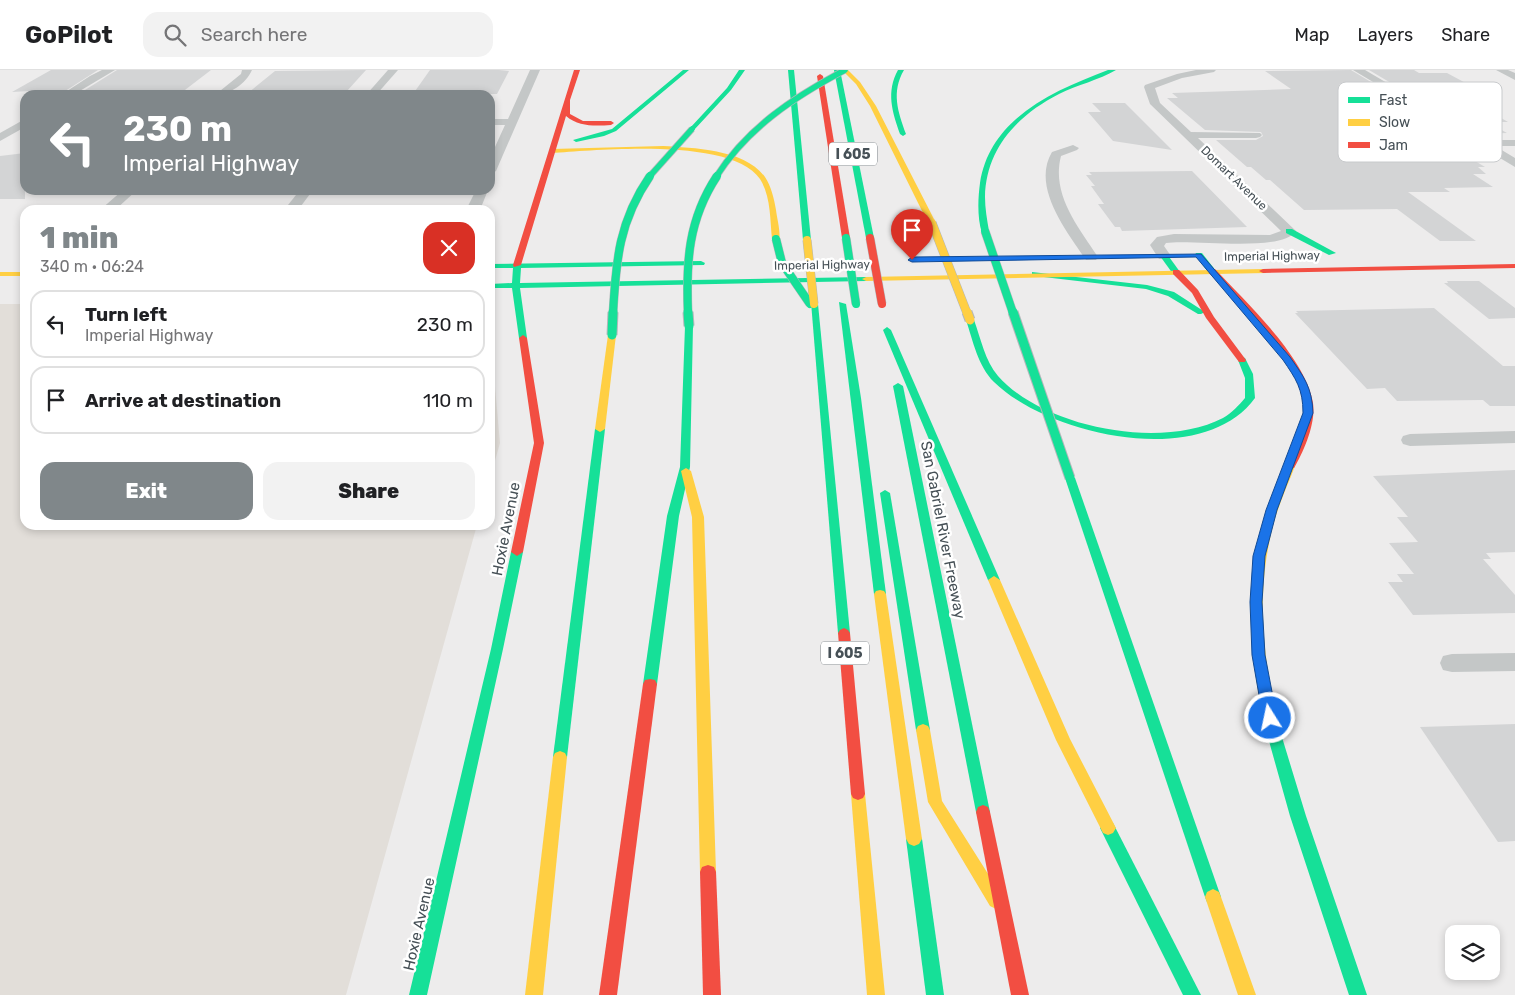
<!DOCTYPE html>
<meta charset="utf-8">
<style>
:root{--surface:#fff;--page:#f2f2f2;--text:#202124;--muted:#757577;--line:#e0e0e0;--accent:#80878a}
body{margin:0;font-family:Rubik,sans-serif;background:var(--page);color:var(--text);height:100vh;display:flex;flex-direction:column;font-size:19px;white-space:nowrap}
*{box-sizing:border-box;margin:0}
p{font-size:16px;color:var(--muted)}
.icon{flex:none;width:28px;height:28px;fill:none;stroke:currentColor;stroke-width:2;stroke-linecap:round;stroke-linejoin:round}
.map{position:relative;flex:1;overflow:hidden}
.drawer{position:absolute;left:20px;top:135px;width:475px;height:325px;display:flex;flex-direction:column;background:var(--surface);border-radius:15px;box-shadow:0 2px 8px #0003}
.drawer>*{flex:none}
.guide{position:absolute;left:20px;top:20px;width:475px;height:105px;border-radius:15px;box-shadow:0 2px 8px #0003;background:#80878a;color:#fff;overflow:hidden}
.controls{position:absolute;left:1445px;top:855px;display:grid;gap:10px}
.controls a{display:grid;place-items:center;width:55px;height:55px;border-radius:10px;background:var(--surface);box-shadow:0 2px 8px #0003;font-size:25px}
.pin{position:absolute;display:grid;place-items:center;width:42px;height:42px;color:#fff;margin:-51px -21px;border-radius:50% 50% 50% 0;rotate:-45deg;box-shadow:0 0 5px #0007}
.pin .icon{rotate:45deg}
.me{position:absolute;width:55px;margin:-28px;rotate:350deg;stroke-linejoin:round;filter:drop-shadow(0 0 4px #0008)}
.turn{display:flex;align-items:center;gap:18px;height:105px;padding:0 20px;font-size:22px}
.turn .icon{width:65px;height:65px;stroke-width:2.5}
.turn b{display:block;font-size:35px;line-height:42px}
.round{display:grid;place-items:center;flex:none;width:52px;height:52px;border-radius:15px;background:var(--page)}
.overview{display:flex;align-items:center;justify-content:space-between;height:85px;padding:0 20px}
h1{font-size:30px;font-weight:800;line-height:38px;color:var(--accent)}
.cta{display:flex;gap:10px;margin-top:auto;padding:10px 20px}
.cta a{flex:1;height:58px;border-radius:15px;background:var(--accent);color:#fff;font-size:20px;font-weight:800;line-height:58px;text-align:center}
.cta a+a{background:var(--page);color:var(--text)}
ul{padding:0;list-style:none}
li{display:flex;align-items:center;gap:15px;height:68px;margin:0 10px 8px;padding:0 10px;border:2px solid var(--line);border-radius:15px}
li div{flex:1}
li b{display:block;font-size:19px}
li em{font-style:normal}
header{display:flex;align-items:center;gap:30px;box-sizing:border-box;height:70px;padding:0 25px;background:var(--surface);border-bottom:1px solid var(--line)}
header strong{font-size:24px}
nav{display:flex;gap:28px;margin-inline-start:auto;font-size:18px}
.search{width:350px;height:45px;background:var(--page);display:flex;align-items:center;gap:12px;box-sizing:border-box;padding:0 18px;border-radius:15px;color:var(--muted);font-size:19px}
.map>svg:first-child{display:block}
.commercial{fill:#e2ded9}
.building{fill:#d3d4d5}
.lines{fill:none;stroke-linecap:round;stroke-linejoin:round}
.street{fill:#c4c7c7;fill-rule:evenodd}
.fast{fill:#16e098;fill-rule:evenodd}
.slow{fill:#ffcf43;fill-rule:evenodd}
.jam{fill:#f24e42;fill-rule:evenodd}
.fast-bridge-far2-casing{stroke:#b2b7ba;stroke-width:7;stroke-linecap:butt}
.fast-bridge-far1-casing{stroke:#b2b7ba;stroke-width:9;stroke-linecap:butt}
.fast-bridge-casing{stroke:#b2b7ba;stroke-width:11;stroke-linecap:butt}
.slow-bridge-far1-casing{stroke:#b2b7ba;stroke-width:9;stroke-linecap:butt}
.slow-bridge-casing{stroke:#b2b7ba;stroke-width:11;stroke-linecap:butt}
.jam-bridge-casing{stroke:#b2b7ba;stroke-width:9;stroke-linecap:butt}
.fast-bridge-far2{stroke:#16e098;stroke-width:5.5}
.fast-bridge-far1{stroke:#16e098;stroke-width:8}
.fast-bridge{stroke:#16e098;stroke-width:9}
.slow-bridge-far1{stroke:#ffcf43;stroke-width:8}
.slow-bridge{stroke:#ffcf43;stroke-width:9}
.jam-bridge{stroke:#f24e42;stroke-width:8}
.route{fill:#1a73e8;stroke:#114b97}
.labels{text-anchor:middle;stroke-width:5;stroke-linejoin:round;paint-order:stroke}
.far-street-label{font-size:12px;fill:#465056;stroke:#fff}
.shield{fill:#fff;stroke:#7e8489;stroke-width:1}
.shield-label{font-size:14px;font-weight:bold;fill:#465056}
.street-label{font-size:15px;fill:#465056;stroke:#fff}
.key{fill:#fff;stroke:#c8cacc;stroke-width:1}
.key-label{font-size:14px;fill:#465056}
</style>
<header>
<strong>GoPilot</strong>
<div class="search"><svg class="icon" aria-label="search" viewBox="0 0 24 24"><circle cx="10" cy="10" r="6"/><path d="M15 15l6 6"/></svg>Search here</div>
<nav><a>Map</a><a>Layers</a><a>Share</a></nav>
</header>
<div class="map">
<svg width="1515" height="925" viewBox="0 0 1515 925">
<rect width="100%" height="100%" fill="#edecec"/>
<g class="commercial">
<path d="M0 234H25V455H477L346 925H0Z"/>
<path d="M490 261 500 373 490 408Z"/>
</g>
<g class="building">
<path d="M51 0H98L59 25H23L29 21 12 22Z"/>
<path d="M117 0H211L181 23 77 25Z"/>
<path d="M366 0 347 21H336L333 24 248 23 275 1Z"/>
<path d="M430 0H499L509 1 497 24H413Z"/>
<path d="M1351 0 1457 64 1432 65 1485 97H1478L1486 104H1473L1493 117 1444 118 1450 122H1408L1476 171H1440L1397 139 1304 140 1270 110H1266L1251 97H1247L1216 70H1256L1263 66 1261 62 1205 60 1167 28H1178L1172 23 1291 19 1265 1Z"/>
<path d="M1369 0H1414L1419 3H1447L1488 25 1474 27 1497 41H1489L1508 52H1487L1507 63 1477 64Z"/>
<path d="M1092 33H1125L1172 80 1113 71 1088 42H1101Z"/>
<path d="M25 83V129H0V86Z"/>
<path d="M1192 101 1247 157 1122 161 1120 157H1115L1098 134H1104L1091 116H1095L1086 105H1092L1089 102Z"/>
<path d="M1447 211H1479L1515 238V248L1489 249 1444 213H1448Z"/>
<path d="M1434 238 1503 296H1515V336H1490L1483 330 1397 331 1385 318 1367 319 1295 243H1298L1296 241Z"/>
<path d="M1515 400V482L1486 483 1491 489H1483L1515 525V543L1413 545 1388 512H1403L1397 504H1414L1389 473 1418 472 1397 447H1408L1373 406Z"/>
<path d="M1515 654V771L1498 772 1420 657Z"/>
</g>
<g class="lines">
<g class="street">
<path d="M102 0H115L73 25H61L90 6Z"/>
<path d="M242 0H252C246 14 229 25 215 25L241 4Z"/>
<path d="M388 0H398L376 25H366Z"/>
<path d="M530 0H540L496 101 490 105V88L505 55H490V49H508Z"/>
<path d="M1196 0H1216L1214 2 1182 8 1155 18 1160 33 1191 62 1260 63 1262 65 1260 67 1256 68H1198L1296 161C1281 183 1194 169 1166 173L1164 176 1171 186 1169 189H1159L1150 175 1157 167 1174 164 1270 165 1281 161 1150 34 1144 17 1145 15 1177 4Z"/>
<path d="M1353 0H1365L1484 70H1515V76H1495L1515 88V97Z"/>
<path d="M1496 0H1508L1515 3V10Z"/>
<path d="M25 49V57L0 71V63Z"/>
<path d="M1073 75 1079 78 1077 80 1061 86C1051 124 1078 157 1098 187L1096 190H1086C1067 162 1031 117 1052 82Z"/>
<path d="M123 120H137L115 140H100Z"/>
<path d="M300 120H313L298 140H284Z"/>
<path d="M476 120H488L480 140H466Z"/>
<path d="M1515 361V373L1410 376 1403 374 1401 370 1403 366 1410 364Z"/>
<path d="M1515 583V601L1452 602 1443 600 1440 593 1443 586 1452 584Z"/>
</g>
<g class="fast">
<path d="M683 0H689L616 61 604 66 576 72 573 70 612 59Z"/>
<path d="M739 0H745L731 20 694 60H690V58L727 18Z"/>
<path d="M788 0H794L811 170 807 172 803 170Z"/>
<path d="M834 0H840L874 168 870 170 866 168Z"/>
<path d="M898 0H904C891 22 898 42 906 64L903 66 900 64C892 41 886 22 898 0Z"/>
<path d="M1108 0H1116C1099 10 1077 15 1059 24 1018 45 986 78 985 127 985 138 987 150 989 161L982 163C977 148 978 128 980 113 990 48 1053 21 1108 0Z"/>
<path d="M1286 159H1292L1336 183 1329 185 1286 163Z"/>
<path d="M1196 183H1202L1216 201 1215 203H1209L1195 185Z"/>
<path d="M1161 184H1167L1180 202 1179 204H1173L1160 186Z"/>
<path d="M701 191 705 193 704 195 521 198 520 213 866 207 870 209 866 211 520 218 527 268 523 271 519 268 512 218H490V214L512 213 513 198H490V194Z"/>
<path d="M1032 202 1147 215 1174 222 1205 242 1201 244H1198L1168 226 1146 219 1035 206H1032Z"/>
<path d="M811 232 818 234 850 563 848 566H840L838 563Z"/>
<path d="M839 232 846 234 861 328 886 524 884 527H876L874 524Z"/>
<path d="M970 247 974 250C981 269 985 291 998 306 1044 358 1161 380 1223 348 1232 343 1239 335 1245 328V308L1238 290 1242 287 1245 288 1253 304 1255 328C1203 400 1049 366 994 312 978 296 973 271 966 250Z"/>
<path d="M689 253 693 256 690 397 679 446 657 614 655 618 650 619 645 618 643 614 667 446 680 397 685 256Z"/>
<path d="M887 257 891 260 1000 510 998 513 994 514 988 510 883 260Z"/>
<path d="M898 313 903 316 990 742 988 747 983 749 978 747 976 742 893 316Z"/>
<path d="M600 356 605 359 567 687 565 691 560 693 555 691 553 687 595 359Z"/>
<path d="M1070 405 1075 408 1221 827 1219 832 1213 835 1207 832 1205 827 1065 408Z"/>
<path d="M885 420 890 423 930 660 928 664 923 666 918 664 916 660 880 423Z"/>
<path d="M517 478 523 482 503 579 427 925H409L491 579 511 482Z"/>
<path d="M1274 658 1279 660 1281 664 1306 746 1367 925H1349L1290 746 1267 664 1269 660Z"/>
<path d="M1108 751 1113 753 1201 925H1183L1100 758 1103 753Z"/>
<path d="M914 762 919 764 922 769 944 925H926L906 769 909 764Z"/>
</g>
<g class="slow">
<path d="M842 0H848L860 12 876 36 936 153 935 155 928 153 870 36 856 14Z"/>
<path d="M663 76C693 78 745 79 765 107 771 116 774 128 776 140 777 149 781 162 779 171L772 169C770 150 771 126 760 109 732 67 598 80 552 83L549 81 552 79Z"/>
<path d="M1263 199H1266V203L866 211 862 209 866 207Z"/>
<rect x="0" y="202" width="25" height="4"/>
<path d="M612 262 616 265 605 359 600 362 595 359 608 265Z"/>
<path d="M1290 393 1295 396C1287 417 1277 438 1272 460 1255 529 1264 597 1281 664L1279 668 1274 670 1269 668 1267 664C1251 597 1243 528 1261 460 1266 438 1276 417 1285 396Z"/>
<path d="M686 398 691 401 704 447 716 802 714 807 708 809 702 807 700 802 692 447 681 401Z"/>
<path d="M994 506 1000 510 1070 669 1116 758 1113 763 1108 765 1103 763 1056 670 988 510Z"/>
<path d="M880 520 884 521 886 524 922 769 919 774 914 776 909 774 906 769 874 524 876 521Z"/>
<path d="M923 654 928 656 930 660 942 731 1002 826 1004 831 1002 836 996 839 990 836 928 732 916 660 918 656Z"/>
<path d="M560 681 565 683 567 687 543 925H525L553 687 555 683Z"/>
<path d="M858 718 863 720 865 724 885 925H867L851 724 853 720Z"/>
<path d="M1213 819 1219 822 1221 827 1256 925H1238L1205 827 1207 822Z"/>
</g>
<g class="jam">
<path d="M574 0H580L570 30V44L583 51H611L614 53 611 55C595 56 579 57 566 46L521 195 514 197 513 195Z"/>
<path d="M820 4 823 6 850 168 846 170 842 168 817 6Z"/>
<path d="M1515 194V198L1263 203 1259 201 1263 199Z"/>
<path d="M1209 199H1215C1246 232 1306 288 1313 333 1316 353 1304 381 1294 398H1286L1285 396C1293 377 1305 355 1303 334 1299 291 1238 234 1209 203Z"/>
<path d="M1173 200H1179L1198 220 1214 247 1246 290 1245 292H1239L1206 248 1192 223 1173 204Z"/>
<path d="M523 265 527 268 544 373 523 482 517 486 511 482 534 373 519 268Z"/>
<path d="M844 558 848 560 850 563 865 724 863 728 858 730 853 728 851 724 838 563 840 560Z"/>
<path d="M650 609 655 610 657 614 617 925H599L643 614 645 610Z"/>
<path d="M983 735 988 737 990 742 1029 925H1011L976 742 978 737Z"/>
<path d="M708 795 714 797 716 802 721 925H703L700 802 702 797Z"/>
</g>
<defs>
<g id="fast-bridge-far2">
<path d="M649 107 692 59"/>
<path d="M716 107C747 58 794 27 845 0"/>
</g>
<g id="fast-bridge-far1">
<path d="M985 161 1013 243"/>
<path d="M846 168 856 234"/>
<path d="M776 169 782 193 810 234"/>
<path d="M613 243C616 190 619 151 650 106"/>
<path d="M688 243C686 192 688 150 717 106"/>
</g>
<g id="fast-bridge">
<path d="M688 242 689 256"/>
<path d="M1013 242 1070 408"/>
<path d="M612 265 613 242"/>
</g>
<g id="slow-bridge-far1">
<path d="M932 153 967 243"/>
<path d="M807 170 814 234"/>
</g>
<path id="slow-bridge" d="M967 242 970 250"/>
<path id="jam-bridge" d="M870 168 882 234"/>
</defs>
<use href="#fast-bridge-far2" class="fast-bridge-far2-casing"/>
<use href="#fast-bridge-far1" class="fast-bridge-far1-casing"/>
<use href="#fast-bridge" class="fast-bridge-casing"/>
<use href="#slow-bridge-far1" class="slow-bridge-far1-casing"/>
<use href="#slow-bridge" class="slow-bridge-casing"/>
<use href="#jam-bridge" class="jam-bridge-casing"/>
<use href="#fast-bridge-far2" class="fast-bridge-far2"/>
<use href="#fast-bridge-far1" class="fast-bridge-far1"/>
<use href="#fast-bridge" class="fast-bridge"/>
<use href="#slow-bridge-far1" class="slow-bridge-far1"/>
<use href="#slow-bridge" class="slow-bridge"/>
<use href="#jam-bridge" class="jam-bridge"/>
</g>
<path class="route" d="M1201 184 1290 287C1304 307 1312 317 1313 343L1277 440 1265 486 1262 532 1265 585 1277 648 1275 652 1270 653 1265 652 1263 648 1252 585 1250 532 1253 486 1266 440 1303 343C1303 319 1296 309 1283 290L1196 187 912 192 908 190 912 187Z"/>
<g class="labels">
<g class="far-street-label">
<text transform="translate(1234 108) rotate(44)" y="4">Domart Avenue</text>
<text transform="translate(1272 186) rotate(-1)" y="4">Imperial Highway</text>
<text transform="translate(822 195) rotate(-1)" y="4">Imperial Highway</text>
</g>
<g class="shield">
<rect x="829" y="72.5" width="48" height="23" rx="4"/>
<rect x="821" y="571.5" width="48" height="23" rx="4"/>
</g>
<g class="shield-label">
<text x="853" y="89">I 605</text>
<text x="845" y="588">I 605</text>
</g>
<g class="street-label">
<text transform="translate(506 459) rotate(-79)" y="5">Hoxie Avenue</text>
<text transform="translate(943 460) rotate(79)" y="5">San Gabriel River Freeway</text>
<text transform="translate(419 854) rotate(-77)" y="5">Hoxie Avenue</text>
</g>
</g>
<rect x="1338" y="12" width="164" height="80" rx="8" class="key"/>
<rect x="1348" y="27" width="22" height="6" fill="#16e098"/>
<rect x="1348" y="49" width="22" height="7" fill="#ffcf43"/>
<rect x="1348" y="72" width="22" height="6" fill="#f24e42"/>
<g class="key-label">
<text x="1379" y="35">Fast</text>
<text x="1379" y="57">Slow</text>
<text x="1379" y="80">Jam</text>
</g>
</svg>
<div class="controls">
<a><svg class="icon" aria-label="layers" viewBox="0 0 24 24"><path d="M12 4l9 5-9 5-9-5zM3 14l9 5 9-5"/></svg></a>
</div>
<div class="pin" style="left:912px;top:190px;background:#d93025"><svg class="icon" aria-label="arrive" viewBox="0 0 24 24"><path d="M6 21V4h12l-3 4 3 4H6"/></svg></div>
<svg class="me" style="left:1270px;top:648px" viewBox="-20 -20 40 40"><circle r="17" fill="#1a73e8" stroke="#fff" stroke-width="3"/><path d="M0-11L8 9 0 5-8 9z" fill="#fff"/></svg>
<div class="guide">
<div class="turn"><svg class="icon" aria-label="left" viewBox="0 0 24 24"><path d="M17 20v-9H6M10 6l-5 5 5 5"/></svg><div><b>230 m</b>Imperial Highway</div></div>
</div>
<section class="drawer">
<div class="overview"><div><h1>1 min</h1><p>340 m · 06:24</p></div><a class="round" style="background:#d93025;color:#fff"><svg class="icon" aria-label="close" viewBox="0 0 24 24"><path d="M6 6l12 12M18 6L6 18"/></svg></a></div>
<ul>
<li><svg class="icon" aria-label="left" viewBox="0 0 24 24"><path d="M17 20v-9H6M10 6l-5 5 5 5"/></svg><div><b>Turn left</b><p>Imperial Highway</p></div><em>230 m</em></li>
<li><svg class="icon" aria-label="arrive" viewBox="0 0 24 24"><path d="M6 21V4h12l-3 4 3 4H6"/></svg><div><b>Arrive at destination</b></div><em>110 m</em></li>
</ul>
<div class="cta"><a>Exit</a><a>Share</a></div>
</section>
</div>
